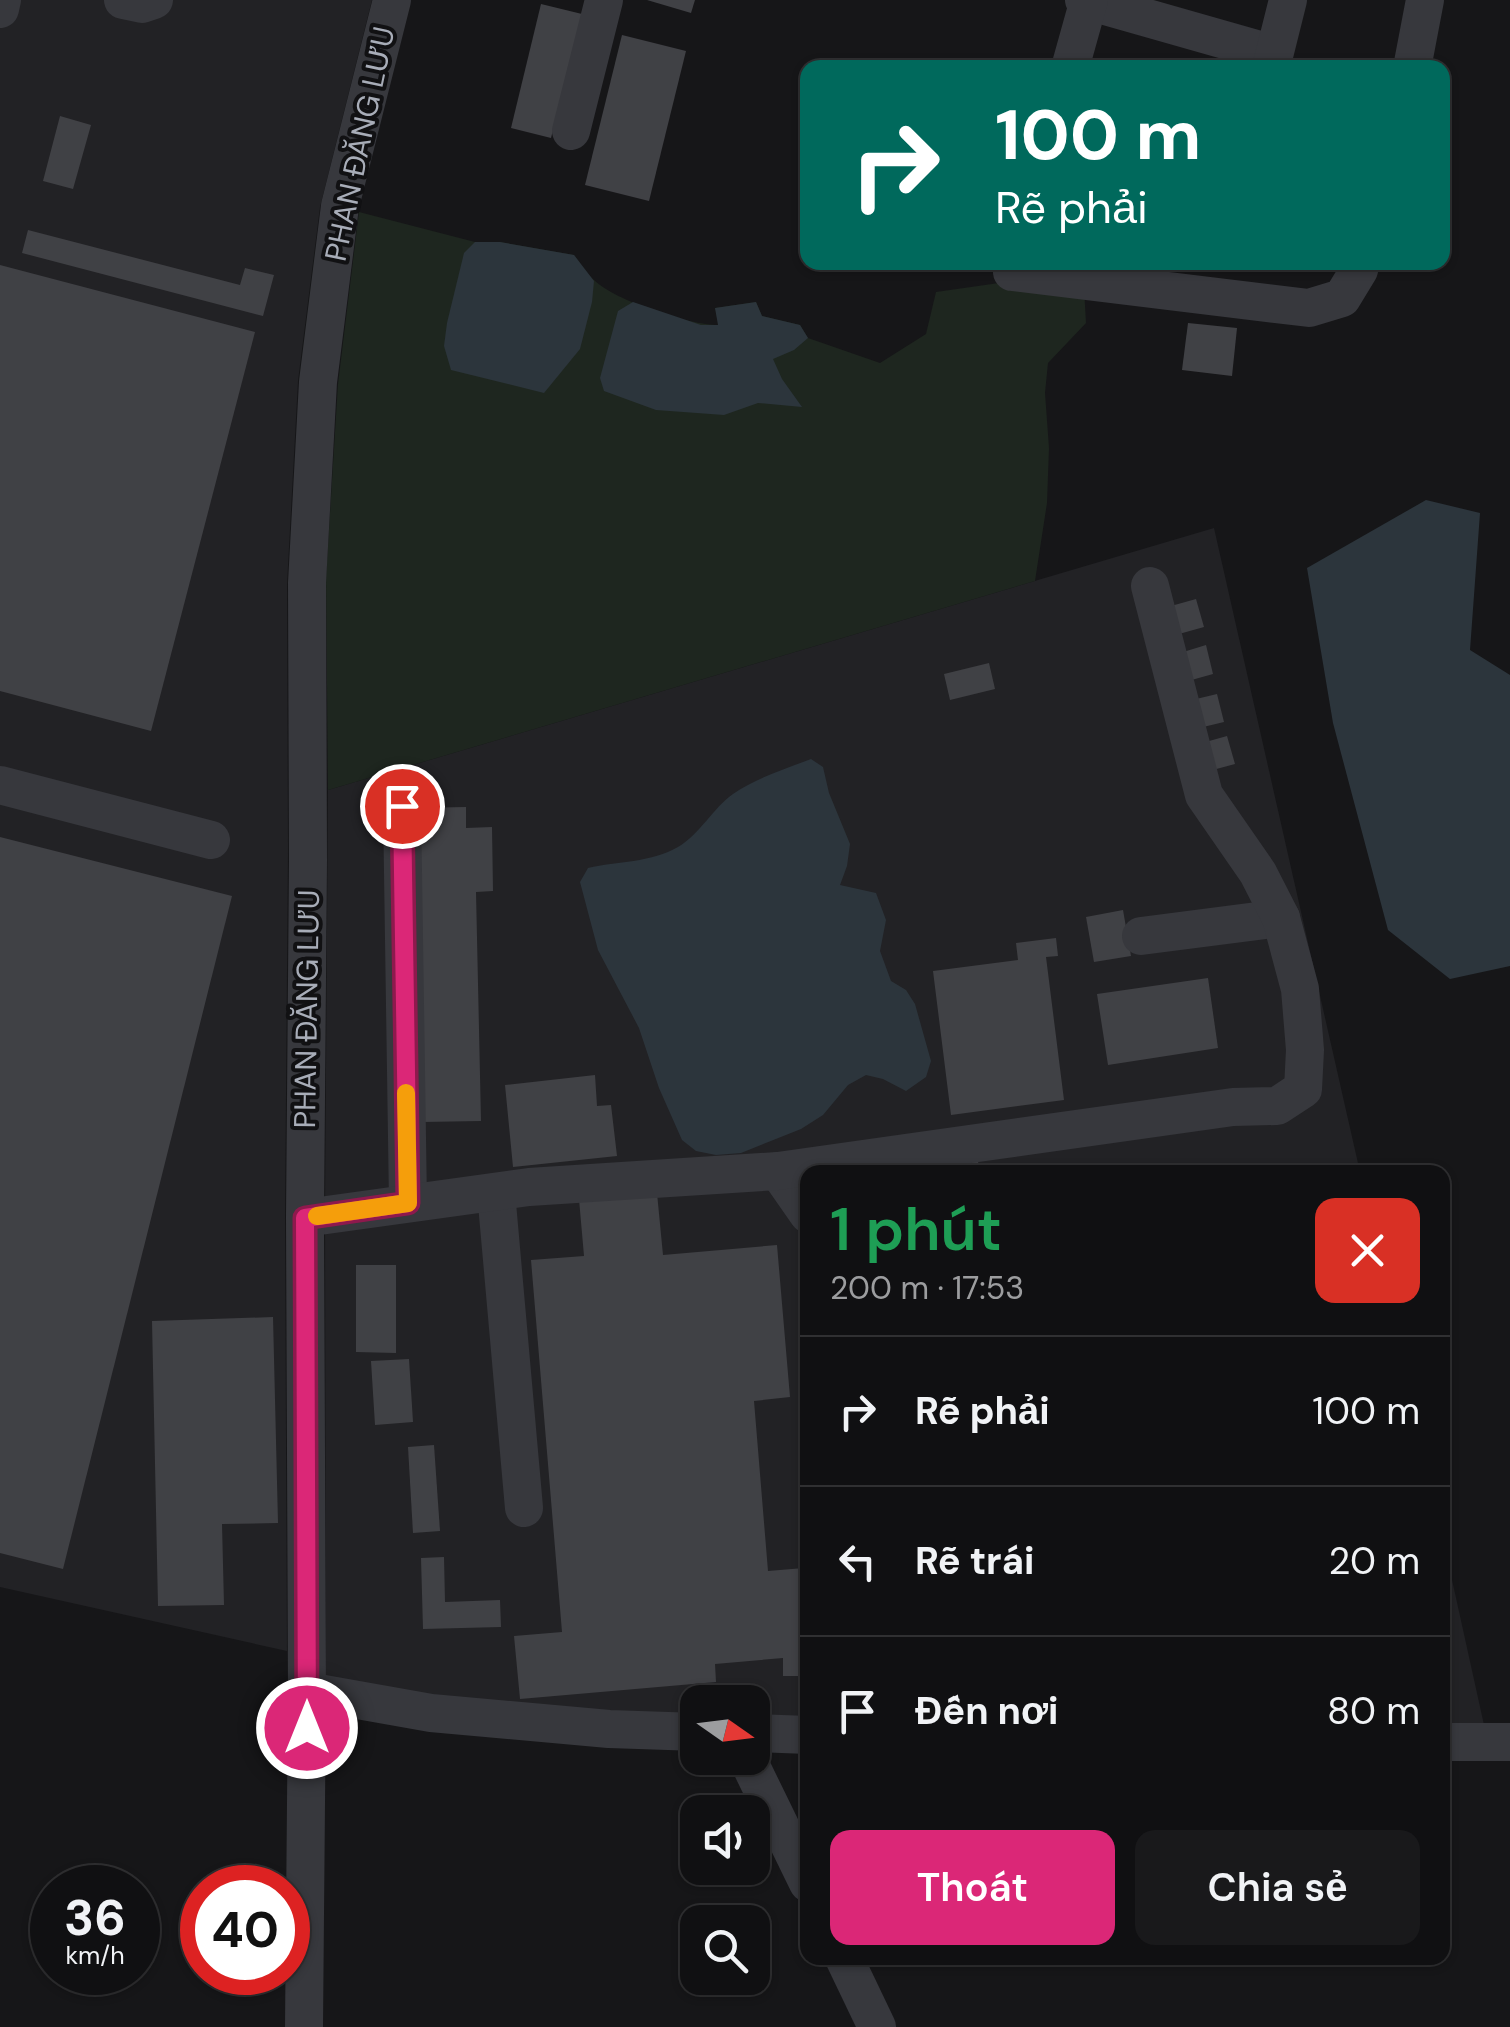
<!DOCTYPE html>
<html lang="vi">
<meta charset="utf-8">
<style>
:root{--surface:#101012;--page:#19191b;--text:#f1f3f6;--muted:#9c9d9f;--line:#303032;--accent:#db2777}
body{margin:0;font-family:"DM Sans",sans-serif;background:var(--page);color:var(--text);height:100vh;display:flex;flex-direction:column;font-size:38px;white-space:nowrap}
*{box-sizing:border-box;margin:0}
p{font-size:32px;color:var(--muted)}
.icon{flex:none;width:55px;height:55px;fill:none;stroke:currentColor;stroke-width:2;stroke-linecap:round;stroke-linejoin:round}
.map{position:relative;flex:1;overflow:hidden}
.side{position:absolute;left:800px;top:1165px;width:650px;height:800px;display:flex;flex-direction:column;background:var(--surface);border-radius:20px;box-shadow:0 2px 8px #0004,0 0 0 2px var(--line)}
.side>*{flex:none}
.banner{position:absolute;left:800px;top:60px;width:650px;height:210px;border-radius:20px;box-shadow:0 2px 8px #0004,0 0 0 2px var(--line);background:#00695c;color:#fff;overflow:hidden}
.needle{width:65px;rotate:104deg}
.fabs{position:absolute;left:680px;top:1685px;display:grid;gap:20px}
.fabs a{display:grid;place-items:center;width:90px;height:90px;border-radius:20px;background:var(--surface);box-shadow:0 2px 8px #0004,0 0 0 2px var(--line);font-size:50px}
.speed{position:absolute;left:30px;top:1865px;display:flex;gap:20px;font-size:50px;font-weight:700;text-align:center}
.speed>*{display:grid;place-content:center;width:130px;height:130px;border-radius:50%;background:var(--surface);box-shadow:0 2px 8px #0004,0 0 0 2px var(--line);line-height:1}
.speed small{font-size:25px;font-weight:400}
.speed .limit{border:15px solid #d22;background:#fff;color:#111}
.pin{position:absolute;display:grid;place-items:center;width:85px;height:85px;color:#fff;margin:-42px;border:5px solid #fff;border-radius:50%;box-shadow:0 2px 10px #0007}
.me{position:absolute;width:110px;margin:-55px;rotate:0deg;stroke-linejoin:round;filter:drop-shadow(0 0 8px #0008)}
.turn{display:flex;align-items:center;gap:35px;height:210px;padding:0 30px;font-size:45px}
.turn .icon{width:130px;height:130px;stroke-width:2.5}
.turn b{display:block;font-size:70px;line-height:85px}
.round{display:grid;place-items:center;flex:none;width:105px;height:105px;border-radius:20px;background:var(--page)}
.headline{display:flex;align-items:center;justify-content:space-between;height:170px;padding:0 30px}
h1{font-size:60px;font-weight:600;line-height:75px;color:#1e9e55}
.button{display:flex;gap:20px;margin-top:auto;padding:20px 30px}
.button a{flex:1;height:115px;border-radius:20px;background:var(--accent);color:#fff;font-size:40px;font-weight:600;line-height:115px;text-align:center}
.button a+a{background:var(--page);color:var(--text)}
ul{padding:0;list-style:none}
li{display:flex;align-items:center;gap:30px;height:150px;padding:0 30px;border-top:2px solid var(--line)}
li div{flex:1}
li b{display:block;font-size:38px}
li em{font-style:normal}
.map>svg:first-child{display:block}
.built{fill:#222225}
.green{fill:#1e261f}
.water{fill:#2c353c}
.building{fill:#404145}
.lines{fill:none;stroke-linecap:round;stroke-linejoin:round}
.minor{stroke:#37383d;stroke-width:38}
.route-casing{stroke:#8e194d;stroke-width:25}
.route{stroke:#db2777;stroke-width:18}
.slow{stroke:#f59e0b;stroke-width:18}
.labels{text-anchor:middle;stroke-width:8;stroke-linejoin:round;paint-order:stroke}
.street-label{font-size:30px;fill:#a8adb8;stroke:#111113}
</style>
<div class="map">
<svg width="1510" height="2027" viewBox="0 0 1510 2027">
<rect width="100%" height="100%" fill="#161618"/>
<g class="built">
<path d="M0 0H372L320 207 298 381 287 585 288 849 285 1219 287 1651 0 1587Z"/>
<path d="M1214 528 1360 1172H808L807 1728 753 1726 752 1702H698L697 1724 326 1687 325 1207 328 790Z"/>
<path d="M1443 1539 1486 1734H1443Z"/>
</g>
<path class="green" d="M359 212 475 242H500L574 255C580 263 586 273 594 280 616 301 688 325 719 325L715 308 756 302 762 316 800 325 808 338 880 363 926 334 936 292 1013 281 1084 288 1086 323 1048 363 1045 393 1049 448 1047 503 1035 581 328 790 326 578 338 384Z"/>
<g class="water">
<path d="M475 242H500L574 255 594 281 592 302 580 349 544 393 451 370 444 346 447 323 464 253Z"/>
<path d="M633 302 701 325H718L715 308 756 302 762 316 800 325 808 338 794 350 773 359 782 379 802 407 758 403 724 415 656 410 604 391 600 378 618 311Z"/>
<path d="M1426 500 1480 513 1470 650 1510 675V966L1450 979 1388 930 1333 723 1307 568Z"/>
<path d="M811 759 823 767 829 793 850 844 847 866 840 885 876 893 886 920 880 951 891 981 906 990 915 1004 931 1061 926 1077 906 1091 883 1079 866 1075 848 1085 823 1115 801 1129 741 1153 716 1155 696 1151 682 1140 659 1088 639 1028 598 950 580 882 588 868C618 861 650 863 678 847 700 834 713 808 733 794 756 778 785 769 811 759Z"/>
</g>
<g class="building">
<path d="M647 0H695L691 13Z"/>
<path d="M541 4 582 14 551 138 511 128Z"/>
<path d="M622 35 686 51 649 201 585 185Z"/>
<path d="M60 116 91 125 73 189 43 181Z"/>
<path d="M28 230 240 285 245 268 274 275 263 316 22 253Z"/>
<path d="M0 265 255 332 151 731 0 691Z"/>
<path d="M1188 323 1237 328 1232 376 1182 370Z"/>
<path d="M1196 599 1204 627 1179 634 1171 606Z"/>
<path d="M1206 645 1213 674 1188 681 1180 653Z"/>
<path d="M989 663 995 689 950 700 944 674Z"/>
<path d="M1217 694 1224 722 1199 728 1192 700Z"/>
<path d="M1227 736 1235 764 1209 771 1202 743Z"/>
<path d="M466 807V828L492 827 493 891 476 892 481 1121 422 1122 415 808Z"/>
<path d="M0 837 232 896 63 1569 0 1553Z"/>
<path d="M1123 910 1131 956 1094 962 1086 917Z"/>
<path d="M1056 938 1058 956 1046 957 1064 1100 951 1115 933 971 1018 960 1016 943Z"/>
<path d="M1208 978 1218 1048 1108 1065 1097 994Z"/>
<path d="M595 1075 597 1106 611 1105 617 1156 513 1167 505 1085Z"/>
<path d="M978 1160 979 1172H906V1170Z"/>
<path d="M657 1193 663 1255 777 1245 790 1397 754 1401 768 1571 804 1568 808 1613V1676H783V1658L715 1664 716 1682 520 1699 514 1636 562 1632 531 1260 584 1256 579 1199Z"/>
<path d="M356 1265H396V1353L356 1352Z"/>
<path d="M273 1317 278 1523 222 1524 224 1605 158 1606 152 1321Z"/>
<path d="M409 1359 413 1422 375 1425 371 1361Z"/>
<path d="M434 1445 440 1531 413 1533 408 1447Z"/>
<path d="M444 1557 445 1602 500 1600 501 1627 423 1629 421 1558Z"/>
</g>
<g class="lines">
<g class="minor">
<path d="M123 0 142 4 154 0"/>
<path d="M1084 0 1274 54"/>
<path d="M0 9 2 0"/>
<path d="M1070 68 1089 0"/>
<path d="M1271 68 1288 0"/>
<path d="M1412 68 1425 0"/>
<path d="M571 131 604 0"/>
<path d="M1015 262 1012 272 1309 308 1342 298 1359 270 1361 262"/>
<path d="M0 785 211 840"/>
<path d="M402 806 408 1203"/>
<path d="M1141 936 1281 918"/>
<path d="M778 1171 808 1214"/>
<path d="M496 1192 524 1508"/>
<path d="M305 1218 529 1187 778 1171 1233 1107 1277 1106 1303 1089 1305 1050 1300 989 1281 918 1258 873 1204 795 1150 586"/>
<path d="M307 1691 431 1713 609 1729 698 1732"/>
<path d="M752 1733 808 1735"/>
<path d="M1442 1742H1510"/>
<path d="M747 1758 808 1883"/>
<path d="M844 1958 877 2027"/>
<path d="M304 2027 307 1691 305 1218 308 860 307 583 318 382 340 206 392 0"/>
</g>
</g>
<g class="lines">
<defs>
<path id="route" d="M307 1728 305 1218 408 1203 402 806"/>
</defs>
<use href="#route" class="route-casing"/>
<use href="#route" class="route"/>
<path class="slow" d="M317 1216 408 1203 406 1093"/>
</g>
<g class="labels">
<g class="street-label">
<text transform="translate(360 144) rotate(-78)" y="10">PHAN ĐĂNG LƯU</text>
<text transform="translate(307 1009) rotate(-89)" y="10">PHAN ĐĂNG LƯU</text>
</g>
</g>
</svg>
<div class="fabs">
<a><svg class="needle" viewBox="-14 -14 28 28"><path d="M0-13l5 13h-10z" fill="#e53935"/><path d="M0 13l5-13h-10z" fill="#9c9d9f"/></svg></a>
<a><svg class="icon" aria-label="sound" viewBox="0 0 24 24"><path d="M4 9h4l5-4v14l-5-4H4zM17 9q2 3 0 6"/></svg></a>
<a><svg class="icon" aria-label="search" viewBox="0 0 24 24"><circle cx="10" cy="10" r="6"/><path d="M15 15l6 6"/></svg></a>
</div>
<div class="speed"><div>36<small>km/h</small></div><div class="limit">40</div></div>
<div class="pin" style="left:402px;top:806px;background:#d93025"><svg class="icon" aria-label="arrive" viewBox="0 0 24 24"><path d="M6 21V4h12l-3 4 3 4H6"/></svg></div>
<svg class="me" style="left:307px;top:1728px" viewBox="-20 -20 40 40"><circle r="17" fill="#db2777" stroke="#fff" stroke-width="3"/><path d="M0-11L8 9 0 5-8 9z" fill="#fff"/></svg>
<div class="banner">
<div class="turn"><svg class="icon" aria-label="right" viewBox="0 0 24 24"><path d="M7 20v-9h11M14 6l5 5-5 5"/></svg><div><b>100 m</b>Rẽ phải</div></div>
</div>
<section class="side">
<div class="headline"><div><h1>1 phút</h1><p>200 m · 17:53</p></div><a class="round" style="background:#d93025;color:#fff"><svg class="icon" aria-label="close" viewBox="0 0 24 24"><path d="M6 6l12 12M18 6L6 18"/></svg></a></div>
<ul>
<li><svg class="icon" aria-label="right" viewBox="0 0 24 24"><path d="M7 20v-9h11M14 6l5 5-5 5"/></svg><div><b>Rẽ phải</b></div><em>100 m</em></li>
<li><svg class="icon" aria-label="left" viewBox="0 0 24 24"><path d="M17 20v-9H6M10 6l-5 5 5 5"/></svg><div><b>Rẽ trái</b></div><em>20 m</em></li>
<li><svg class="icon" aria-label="arrive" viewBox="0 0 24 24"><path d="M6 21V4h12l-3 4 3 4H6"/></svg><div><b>Đến nơi</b></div><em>80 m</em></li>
</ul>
<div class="button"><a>Thoát</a><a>Chia sẻ</a></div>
</section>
</div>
